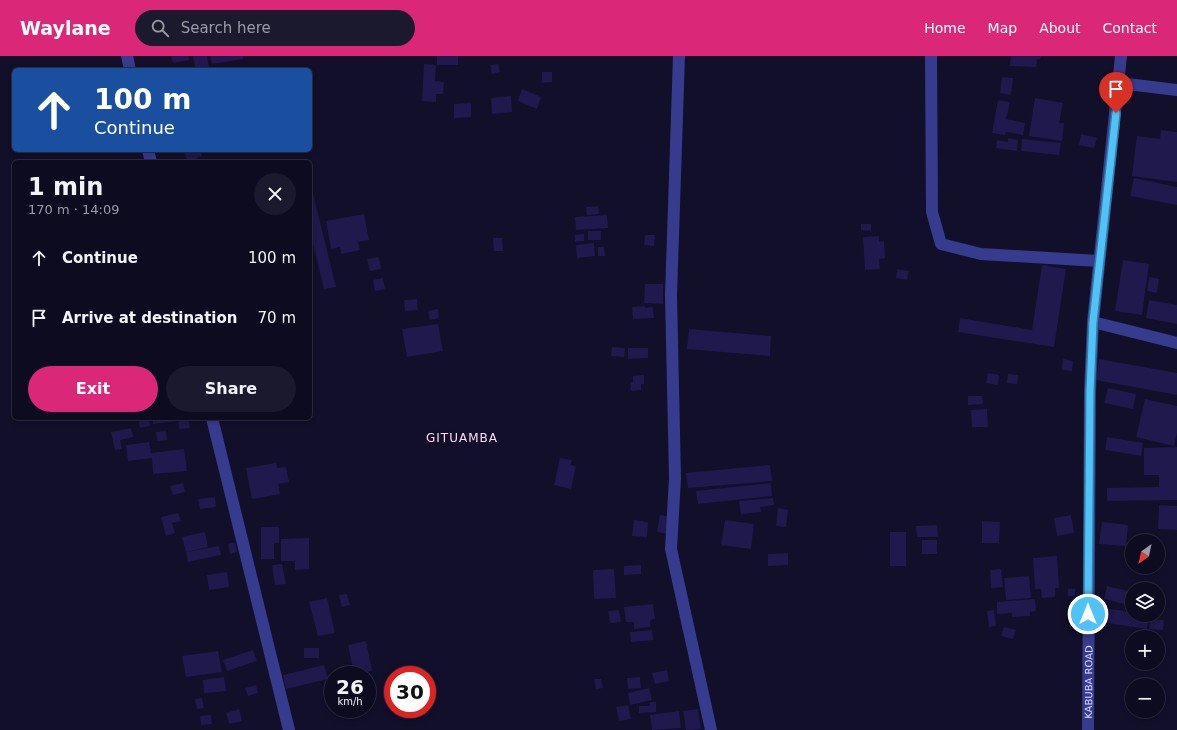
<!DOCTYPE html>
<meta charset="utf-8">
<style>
:root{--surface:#0d0b20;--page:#1b192d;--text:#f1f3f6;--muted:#9a9ba5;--line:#2d2b3e;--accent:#db2777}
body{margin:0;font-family:"DejaVu Sans",sans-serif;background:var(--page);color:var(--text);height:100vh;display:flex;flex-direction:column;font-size:15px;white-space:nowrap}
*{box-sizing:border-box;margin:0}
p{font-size:13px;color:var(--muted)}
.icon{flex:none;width:22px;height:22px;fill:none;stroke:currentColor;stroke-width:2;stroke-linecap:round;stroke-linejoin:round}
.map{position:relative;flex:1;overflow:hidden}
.side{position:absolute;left:12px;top:104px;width:300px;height:260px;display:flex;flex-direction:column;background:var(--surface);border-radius:6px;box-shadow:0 2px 6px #0003,0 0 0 1px var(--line)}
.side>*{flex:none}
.banner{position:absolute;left:12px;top:12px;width:300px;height:84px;border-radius:6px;box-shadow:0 2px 6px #0003,0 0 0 1px var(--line);background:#1a4fa0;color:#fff;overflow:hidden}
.needle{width:26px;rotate:213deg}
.tools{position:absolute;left:1125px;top:478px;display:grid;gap:8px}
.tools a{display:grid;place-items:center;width:40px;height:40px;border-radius:50%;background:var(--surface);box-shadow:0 2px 6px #0003,0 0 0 1px var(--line);font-size:20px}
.speed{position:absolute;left:324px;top:610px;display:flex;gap:8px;font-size:20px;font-weight:700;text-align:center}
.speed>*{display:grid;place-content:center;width:52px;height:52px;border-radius:50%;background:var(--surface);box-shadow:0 2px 6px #0003,0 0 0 1px var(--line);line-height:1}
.speed small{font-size:10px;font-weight:400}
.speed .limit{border:6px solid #d22;background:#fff;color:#111}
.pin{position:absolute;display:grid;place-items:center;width:34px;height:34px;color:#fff;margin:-41px -17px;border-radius:50% 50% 50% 0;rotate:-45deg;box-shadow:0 0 4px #0007}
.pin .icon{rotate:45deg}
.me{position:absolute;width:44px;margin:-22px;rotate:0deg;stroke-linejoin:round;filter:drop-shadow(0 0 3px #0008)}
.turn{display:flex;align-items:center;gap:14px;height:84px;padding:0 16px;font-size:18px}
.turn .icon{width:52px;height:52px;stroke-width:2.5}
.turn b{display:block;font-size:28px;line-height:34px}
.round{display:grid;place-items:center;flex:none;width:42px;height:42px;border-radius:21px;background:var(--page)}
.headline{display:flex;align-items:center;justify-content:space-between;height:68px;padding:0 16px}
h1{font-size:24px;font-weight:600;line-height:30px}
.primary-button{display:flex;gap:8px;margin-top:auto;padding:8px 16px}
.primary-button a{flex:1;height:46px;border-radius:24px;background:var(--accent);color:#fff;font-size:16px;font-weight:600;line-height:46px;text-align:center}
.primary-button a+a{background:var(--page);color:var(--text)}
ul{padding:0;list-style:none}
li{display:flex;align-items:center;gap:12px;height:60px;padding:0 16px}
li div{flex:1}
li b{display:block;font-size:15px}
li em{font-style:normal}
header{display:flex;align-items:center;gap:24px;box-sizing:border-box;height:56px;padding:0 20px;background:var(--accent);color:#fff}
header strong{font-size:19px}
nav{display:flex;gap:22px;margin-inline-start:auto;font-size:14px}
.search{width:280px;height:36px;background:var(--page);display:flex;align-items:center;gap:10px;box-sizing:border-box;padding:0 14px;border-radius:22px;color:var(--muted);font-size:15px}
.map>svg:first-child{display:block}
.building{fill:#1f194d}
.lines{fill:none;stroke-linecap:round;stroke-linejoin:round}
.street{stroke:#363b8d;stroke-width:12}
.route-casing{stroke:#337fa1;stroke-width:10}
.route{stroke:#4fc3f7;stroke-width:7}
.labels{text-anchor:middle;stroke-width:4;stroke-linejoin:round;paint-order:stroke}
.street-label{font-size:10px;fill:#d9d8ff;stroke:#110f2a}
.quarter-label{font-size:12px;letter-spacing:1px;fill:#ffdaf5;stroke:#110f2a}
</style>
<header>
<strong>Waylane</strong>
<div class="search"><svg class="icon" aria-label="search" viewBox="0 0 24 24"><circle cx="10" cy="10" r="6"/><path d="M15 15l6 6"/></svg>Search here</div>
<nav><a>Home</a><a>Map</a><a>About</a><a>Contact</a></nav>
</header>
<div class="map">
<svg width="1177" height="674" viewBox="0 0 1177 674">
<rect width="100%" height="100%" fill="#110f2a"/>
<g class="building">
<path d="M171 0H188L189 4 173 7Z"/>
<path d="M193 0H207L209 11 195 13Z"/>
<path d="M210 0H243V3L212 8Z"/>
<rect x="437" y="0" width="21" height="9"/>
<path d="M1011 0H1041L1040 3H1037L1036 11 1010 10Z"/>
<path d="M424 8 436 9 435 25 444 26 443 38H436V46L422 45Z"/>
<path d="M498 8 500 16 492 18 490 9Z"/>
<path d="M542 16H552V26L542 27Z"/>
<path d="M1002 21 1013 22 1011 39 1000 37Z"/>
<path d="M522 33 541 41 537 53 518 45Z"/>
<path d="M511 40 512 56 492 58 491 42Z"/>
<path d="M1035 42 1063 47 1059 67H1064L1062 85 1029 80Z"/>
<path d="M998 44 1010 46 1006 63 1025 67 1023 79 1006 76 1005 79 992 77Z"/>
<path d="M471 47V61L454 62V48Z"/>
<path d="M1161 74 1177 76V126L1132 120 1137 80 1160 83Z"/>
<path d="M1081 78 1097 82 1094 92 1079 89Z"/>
<path d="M1008 82 1018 84 1017 95 996 92 997 84 1008 86Z"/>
<path d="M1022 83 1061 87 1059 99 1021 95Z"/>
<path d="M183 94H200L202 100 188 106Z"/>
<path d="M1134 122 1177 131V149L1130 140Z"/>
<path d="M313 138 336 231 324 233 310 176V139Z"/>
<path d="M598 150 599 158 587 159 586 151Z"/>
<path d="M364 158 369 184 358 186 360 194 341 198 340 191 331 193 326 165Z"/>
<path d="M607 159 608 172 576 174 575 161Z"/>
<path d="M861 168H871V175L861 174Z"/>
<rect x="588" y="175" width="13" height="9"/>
<path d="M584 178V185L575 186V179Z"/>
<path d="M645 179H655L654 190 644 189Z"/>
<path d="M879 180V186L884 185 885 202 879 203 880 213 865 214 863 181Z"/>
<path d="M493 182H502L503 195H494Z"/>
<path d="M594 187 595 200 577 202 576 189Z"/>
<path d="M598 191H604L605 200H598Z"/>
<path d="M379 201 381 213 370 215 367 203Z"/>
<path d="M1123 204 1149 208 1142 259 1115 255Z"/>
<path d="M1042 209 1066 213 1054 291 958 276 960 262 1032 274Z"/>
<path d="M897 213 909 215 907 224 896 222Z"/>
<path d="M1149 221 1159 223 1157 237 1147 235Z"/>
<path d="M383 222 385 233 375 235 373 224Z"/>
<path d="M645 228H663V248L644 247Z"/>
<path d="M417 243 418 254 405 255 404 244Z"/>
<path d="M1149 244 1177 249V268L1146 262Z"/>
<path d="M645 250V252L653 251 654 262 633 263 632 251Z"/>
<path d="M438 253 439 262 430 264 428 255Z"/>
<path d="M438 268 443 295 407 301 402 273Z"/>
<path d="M689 273 771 280 770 300 687 293Z"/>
<path d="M612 291 625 292 624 301 611 300Z"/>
<path d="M628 292H648V302L628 303Z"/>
<path d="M1063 303 1073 305 1072 315 1062 314Z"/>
<path d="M1099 303 1177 317V339L1096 324Z"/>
<path d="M988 317 999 319 998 329 986 327Z"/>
<path d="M1008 318 1018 319 1017 328 1007 327Z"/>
<path d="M644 319V328H641V334L631 335 630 326H633V320Z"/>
<path d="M1108 332 1136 338 1133 353 1104 347Z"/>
<path d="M968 340H982L983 348 968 349Z"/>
<path d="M1145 343 1177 350V377L1174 390 1136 381Z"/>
<path d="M987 353 988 371H972L971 354Z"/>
<path d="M138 362H149L150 370 140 372Z"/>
<path d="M153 362H177V365L153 368Z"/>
<path d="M178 362H188L190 372 179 373Z"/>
<path d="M131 372 133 381 120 384 122 393 115 394 111 376Z"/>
<path d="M166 375 167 384 157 385 156 376Z"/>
<path d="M1107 381 1143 387 1141 400 1105 394Z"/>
<path d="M149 386 151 397 184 393 187 415 153 418 152 402 128 405 126 389Z"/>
<path d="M1177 391V444L1107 445V432L1159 431V419H1144V392Z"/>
<path d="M560 402 572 404 570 409 576 410 571 433 554 429Z"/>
<path d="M276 407 277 412 286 411 289 426 278 428 280 438 252 443 246 412Z"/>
<path d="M770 409 772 425 688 432 686 417Z"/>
<path d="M183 427 185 436 173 439 170 430Z"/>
<path d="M771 427 772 440 698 448 696 435Z"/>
<path d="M215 441 216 451 200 453 198 443Z"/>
<path d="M773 442 774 449 760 451 761 456 741 458 739 445Z"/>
<path d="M1159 449 1177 450V474L1158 473Z"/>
<path d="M778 452 788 454 786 471 776 470Z"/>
<path d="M178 457 181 465 172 467 175 477 166 480 161 461Z"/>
<path d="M660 459 671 461 668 478 657 476Z"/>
<path d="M1071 459 1074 477 1057 480 1054 462Z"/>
<path d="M634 464 648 466 647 481 632 480Z"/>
<path d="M725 464 754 468 751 493 721 489Z"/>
<path d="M982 465 1000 466 999 487H982Z"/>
<path d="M1102 466 1128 469 1126 490 1099 488Z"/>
<path d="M937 469 938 481H917L916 470Z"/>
<path d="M261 471H279V487H274V503H261Z"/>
<path d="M205 476 208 491 186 496 182 481Z"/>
<rect x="890" y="476" width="16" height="34"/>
<path d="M309 482V513L295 514V505H281V483Z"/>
<rect x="922" y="484" width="15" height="14"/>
<path d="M235 486 237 496 230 498 228 488Z"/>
<path d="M219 490 221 499 188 506 186 496Z"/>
<path d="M788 497V509L768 510V498Z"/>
<path d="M1057 500 1059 532H1055V541L1042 542 1041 533H1035L1033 502Z"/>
<path d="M282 508 286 528 275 529 272 509Z"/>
<path d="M641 509V518L624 519V510Z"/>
<path d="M614 513 616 542 594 543 593 514Z"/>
<path d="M1001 513 1003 531 991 532 990 514Z"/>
<path d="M227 516 229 531 209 534 207 519Z"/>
<path d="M1029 520 1031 542 1006 544 1004 522Z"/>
<path d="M1107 530 1132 536V550L1104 543Z"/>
<rect x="1068" y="533" width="7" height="7"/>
<path d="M347 538 350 549 342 551 339 539Z"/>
<path d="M327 542 335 577 318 580 309 546Z"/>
<path d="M1035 543 1036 555 1030 556V560L1012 561V557L997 558V546Z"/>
<path d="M653 548 655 563 650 564V571L634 573V566H626L624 551Z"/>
<path d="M1103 552 1132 556V559H1149L1147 573 1101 566Z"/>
<path d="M619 554 621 566 610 567 608 555Z"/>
<path d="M994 554 996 570 989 571 987 555Z"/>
<path d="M1150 563 1164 564 1163 574 1149 573Z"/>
<path d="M1004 571 1016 574 1013 583 1001 580Z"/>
<path d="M652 574 653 584 631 586 630 576Z"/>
<path d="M366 585 372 615 354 618 348 589Z"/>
<rect x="304" y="592" width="15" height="10"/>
<path d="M253 594 257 605 227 615 223 604Z"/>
<path d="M218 595 222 616 186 621 182 600Z"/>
<path d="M324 609 328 623 286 633 283 619Z"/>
<path d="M667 614 669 625 655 628 652 617Z"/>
<path d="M224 621 226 635 204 637 203 624Z"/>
<path d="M640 621 641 632 628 633 627 622Z"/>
<path d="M594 623H601L603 632 596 633Z"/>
<path d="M256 629 258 637 248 640 245 632Z"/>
<path d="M649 632 652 644 630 649 628 637Z"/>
<path d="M202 642 204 652 197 653 195 643Z"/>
<path d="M650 646H656V656L639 657V650H650Z"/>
<path d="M628 649 631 663 619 665 616 651Z"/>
<path d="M239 653 242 665 229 668 226 657Z"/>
<path d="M698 653 701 673 686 674 683 655Z"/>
<path d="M679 655 681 672 652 674 650 659Z"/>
<path d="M211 659 212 668 201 669 200 660Z"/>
</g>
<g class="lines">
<g class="street">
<path d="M127 0 130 14"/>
<path d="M679 0 671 239 675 422 671 493 711 674"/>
<path d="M931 0 932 156 941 188 981 198 1099 205"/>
<path d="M1121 0 1093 266 1177 287"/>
<path d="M1119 27 1177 34"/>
<path d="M148 94 151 106"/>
<path d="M212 362 289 674"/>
<path id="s1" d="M1088 674 1090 335 1093 266"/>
</g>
</g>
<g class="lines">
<defs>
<path id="route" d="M1088 558 1090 335 1093 266 1116 57"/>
</defs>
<use href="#route" class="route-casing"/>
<use href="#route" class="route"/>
</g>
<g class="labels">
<g class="street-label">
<text dy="4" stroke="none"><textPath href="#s1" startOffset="48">KABUBA ROAD</textPath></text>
</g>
<g class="quarter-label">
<text x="462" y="386">GITUAMBA</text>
</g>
</g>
</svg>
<div class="tools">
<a><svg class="needle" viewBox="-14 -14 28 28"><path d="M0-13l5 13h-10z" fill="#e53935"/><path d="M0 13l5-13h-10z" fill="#9a9ba5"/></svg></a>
<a><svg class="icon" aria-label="layers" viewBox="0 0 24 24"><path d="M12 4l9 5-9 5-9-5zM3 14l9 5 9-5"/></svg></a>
<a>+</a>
<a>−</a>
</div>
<div class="speed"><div>26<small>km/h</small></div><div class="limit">30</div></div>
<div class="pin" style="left:1116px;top:57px;background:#d93025"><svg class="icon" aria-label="arrive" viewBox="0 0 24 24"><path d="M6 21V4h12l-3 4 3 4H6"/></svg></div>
<svg class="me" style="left:1088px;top:558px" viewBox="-20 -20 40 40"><circle r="17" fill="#4fc3f7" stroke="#fff" stroke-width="3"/><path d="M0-11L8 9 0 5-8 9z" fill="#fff"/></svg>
<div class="banner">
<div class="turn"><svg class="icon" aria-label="ahead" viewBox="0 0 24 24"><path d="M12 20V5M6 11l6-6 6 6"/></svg><div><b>100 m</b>Continue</div></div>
</div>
<section class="side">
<div class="headline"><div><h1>1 min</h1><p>170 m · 14:09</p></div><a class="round"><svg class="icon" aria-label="close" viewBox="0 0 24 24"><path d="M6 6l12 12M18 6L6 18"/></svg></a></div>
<ul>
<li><svg class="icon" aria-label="ahead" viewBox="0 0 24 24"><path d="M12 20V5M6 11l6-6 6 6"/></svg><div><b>Continue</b></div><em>100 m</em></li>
<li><svg class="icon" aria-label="arrive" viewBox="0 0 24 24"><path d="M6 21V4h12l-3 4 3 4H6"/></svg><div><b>Arrive at destination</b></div><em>70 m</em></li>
</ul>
<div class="primary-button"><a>Exit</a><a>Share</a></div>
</section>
</div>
